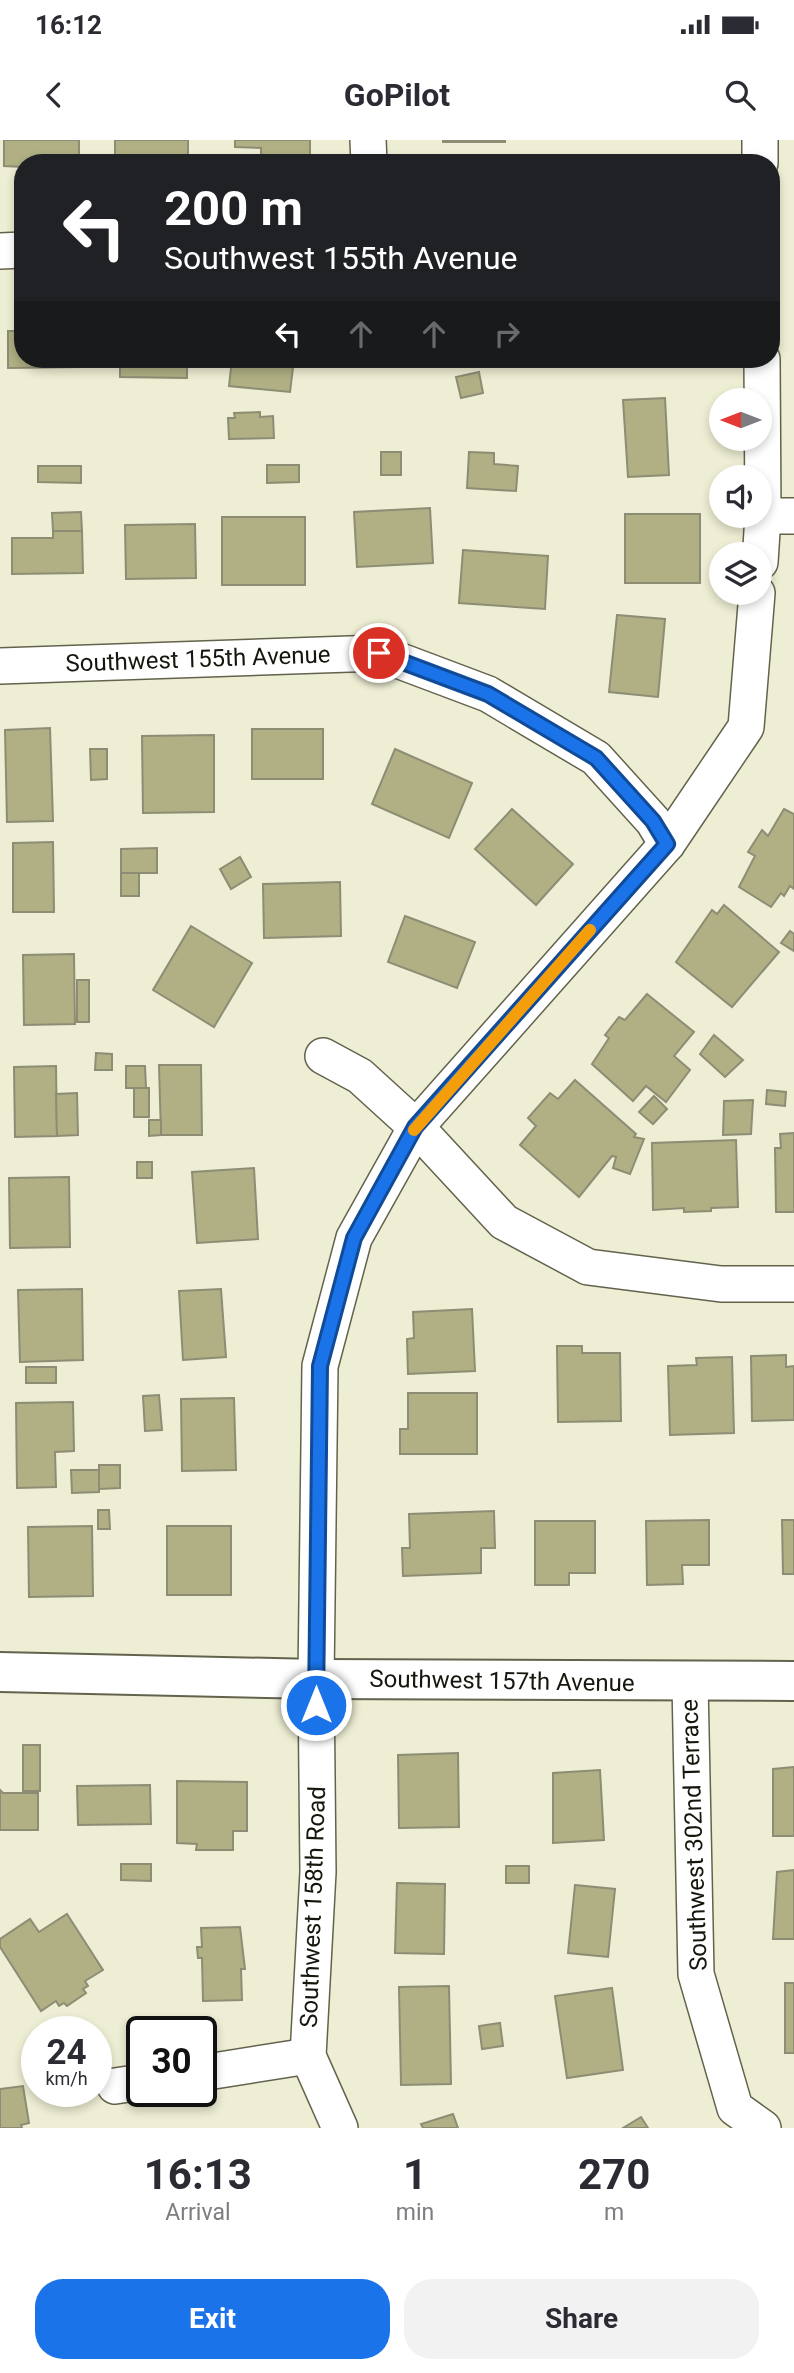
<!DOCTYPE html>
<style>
:root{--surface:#fff;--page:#f2f2f3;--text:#2b2b33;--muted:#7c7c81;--accent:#1a73e8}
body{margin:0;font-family:Roboto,sans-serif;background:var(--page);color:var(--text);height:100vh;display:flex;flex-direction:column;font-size:26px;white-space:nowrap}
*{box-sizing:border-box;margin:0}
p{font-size:23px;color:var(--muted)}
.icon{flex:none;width:38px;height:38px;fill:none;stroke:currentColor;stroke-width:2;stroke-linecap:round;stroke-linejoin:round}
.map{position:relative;height:1988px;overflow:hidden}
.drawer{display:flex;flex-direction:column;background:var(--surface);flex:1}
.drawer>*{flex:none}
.top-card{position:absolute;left:14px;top:14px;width:766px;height:214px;border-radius:28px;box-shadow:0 4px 10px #0003;background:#202124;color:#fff;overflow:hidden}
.needle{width:46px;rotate:270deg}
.controls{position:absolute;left:709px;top:248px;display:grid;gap:14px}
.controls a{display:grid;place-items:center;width:63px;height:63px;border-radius:50%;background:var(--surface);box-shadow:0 4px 10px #0003;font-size:35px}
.speed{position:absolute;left:21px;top:1876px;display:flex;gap:14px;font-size:35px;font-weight:700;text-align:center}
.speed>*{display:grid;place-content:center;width:91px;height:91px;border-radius:50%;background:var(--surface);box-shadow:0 4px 10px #0003;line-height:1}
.speed small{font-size:18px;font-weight:400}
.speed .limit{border:4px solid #111;border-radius:10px;background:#fff;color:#111}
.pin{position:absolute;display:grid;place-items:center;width:60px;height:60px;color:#fff;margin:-30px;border:4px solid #fff;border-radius:50%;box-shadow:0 2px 7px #0007}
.me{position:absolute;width:77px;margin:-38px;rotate:0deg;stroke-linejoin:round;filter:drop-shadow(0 0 5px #0008)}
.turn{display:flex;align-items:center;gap:24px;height:147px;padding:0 35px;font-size:32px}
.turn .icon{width:91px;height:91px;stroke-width:2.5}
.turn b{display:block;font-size:49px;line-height:60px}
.lanes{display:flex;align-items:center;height:66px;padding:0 35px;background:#0003;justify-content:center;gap:35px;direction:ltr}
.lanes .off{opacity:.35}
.eta{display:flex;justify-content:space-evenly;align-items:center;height:119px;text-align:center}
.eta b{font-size:42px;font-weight:700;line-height:49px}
.action{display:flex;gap:14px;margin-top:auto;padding:14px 35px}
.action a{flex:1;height:80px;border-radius:28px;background:var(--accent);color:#fff;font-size:28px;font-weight:700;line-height:80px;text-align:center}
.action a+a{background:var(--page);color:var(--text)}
.status{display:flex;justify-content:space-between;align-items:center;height:49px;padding:0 35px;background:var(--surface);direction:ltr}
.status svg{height:19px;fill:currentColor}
header{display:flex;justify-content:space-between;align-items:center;height:91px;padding:0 35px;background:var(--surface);font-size:32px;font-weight:700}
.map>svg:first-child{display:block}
.building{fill:#b0b084;stroke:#8d8d75;stroke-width:2}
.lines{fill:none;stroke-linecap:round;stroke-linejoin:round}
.street-casing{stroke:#63634d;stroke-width:38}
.secondary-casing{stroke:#63634d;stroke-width:42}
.street{stroke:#fff;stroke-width:35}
.secondary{stroke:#fff;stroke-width:38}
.route-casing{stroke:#114b97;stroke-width:18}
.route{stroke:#1a73e8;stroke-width:12}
.slow{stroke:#f59e0b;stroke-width:12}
.labels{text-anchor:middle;stroke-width:5;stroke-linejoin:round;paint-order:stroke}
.street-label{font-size:24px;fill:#16160d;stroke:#fff}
</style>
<div class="status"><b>16:12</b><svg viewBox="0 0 49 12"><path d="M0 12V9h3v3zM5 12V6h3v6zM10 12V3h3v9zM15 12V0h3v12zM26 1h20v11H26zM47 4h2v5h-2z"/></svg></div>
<header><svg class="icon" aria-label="back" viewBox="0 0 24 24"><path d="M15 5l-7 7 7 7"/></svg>GoPilot<svg class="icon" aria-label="search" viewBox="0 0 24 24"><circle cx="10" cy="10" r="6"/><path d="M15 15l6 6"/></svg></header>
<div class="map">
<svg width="794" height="1988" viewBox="0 0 794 1988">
<rect width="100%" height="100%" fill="#eeeed4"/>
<g class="building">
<path d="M4 0H79V23H23V27L4 26Z"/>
<rect x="115" y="0" width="73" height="23"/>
<path d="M235 0H310V20H261V8L235 7Z"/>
<rect x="443" y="0" width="62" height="2"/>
<path d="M8 191H23V219H81V227L8 228Z"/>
<path d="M120 219H187V238L120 237Z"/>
<path d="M232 219H294L290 252 229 246Z"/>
<rect x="641" y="219" width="50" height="6"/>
<path d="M479 232 483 253 461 258 456 237Z"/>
<path d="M665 258 669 335 628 337 623 260Z"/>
<path d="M260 272V277L273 276 274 298 229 299 228 278H235L234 273Z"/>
<rect x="381" y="312" width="20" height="23"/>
<path d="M469 312 494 313V324L518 326 516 351 467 348Z"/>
<path d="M267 325H299V342L267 343Z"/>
<path d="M38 326H81V343L38 342Z"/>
<path d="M430 368 433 423 357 427 354 372Z"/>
<path d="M81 372 82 391H53L52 373Z"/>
<rect x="625" y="374" width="75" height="69"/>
<rect x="222" y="377" width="83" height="68"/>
<path d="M195 384 196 438 126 439 125 385Z"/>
<path d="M53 391H82L83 433 12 434V398H53Z"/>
<path d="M463 410 548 416 545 469 459 463Z"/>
<path d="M617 475 665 479 658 557 609 552Z"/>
<path d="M50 588 53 681 7 682 5 590Z"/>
<rect x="252" y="589" width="71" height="50"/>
<path d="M214 595V672L143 673 142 596Z"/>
<path d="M90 609H107V639L91 640Z"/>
<path d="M395 609 472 643 449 698 372 664Z"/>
<path d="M512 669 573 724 536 765 475 709Z"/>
<path d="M784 669 794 674V749L790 746 784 756 781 753 771 767 739 747 755 716 748 712 762 690 768 696Z"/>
<path d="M53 702 54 772H13V703Z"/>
<path d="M157 708V733H121V709Z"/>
<path d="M240 717 251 737 231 749 220 729Z"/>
<rect x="121" y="733" width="18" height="23"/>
<path d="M340 742 341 796 264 798 263 744Z"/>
<path d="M724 765 779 812 732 867 676 822 712 770 717 774Z"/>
<path d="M405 776 475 802 457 848 388 822Z"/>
<path d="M191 786 252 823 214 887 153 850Z"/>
<path d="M790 791 794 794V811L781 803Z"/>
<path d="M74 814 75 884 24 885 23 815Z"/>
<rect x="77" y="840" width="12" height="42"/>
<path d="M647 854 694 892 674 916 690 930 666 962 646 946 633 961 592 924 609 898 605 895 619 877 625 880Z"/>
<path d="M714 895 743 920 725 937 700 914Z"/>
<path d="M96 913 112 914V930H95Z"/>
<path d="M159 925H201L202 995H161Z"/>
<path d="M56 926 57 996 15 997 14 927Z"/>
<path d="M126 926H145L146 948H126Z"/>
<path d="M575 940 636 994 634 997 644 999 630 1034 613 1028 616 1017 612 1016 579 1057 520 1005 536 986 528 978 550 953 558 959Z"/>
<rect x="134" y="948" width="15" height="29"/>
<path d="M767 950 786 952 785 966 766 964Z"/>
<path d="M77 953 78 995 57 996 56 954Z"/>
<path d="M654 956 667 969 653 984 639 972Z"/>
<path d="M753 960 751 994 723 995 724 961Z"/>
<path d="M149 980H161V995L149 996Z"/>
<path d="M794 993V1072H776L775 1008H781L780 994Z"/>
<path d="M736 1000 738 1067 711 1068V1071L684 1072V1068L653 1070 652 1003Z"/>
<rect x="137" y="1022" width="15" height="16"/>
<path d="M254 1028 258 1099 197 1103 192 1032Z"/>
<path d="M69 1037 70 1107 10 1108 9 1038Z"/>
<path d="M82 1149 83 1220 20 1222 18 1150Z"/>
<path d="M221 1149 226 1217 183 1220 179 1151Z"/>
<path d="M472 1169 475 1231 408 1234 407 1199 414 1198 413 1172Z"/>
<path d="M557 1206H582V1213H620L621 1281 558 1282Z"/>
<path d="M786 1215V1227L794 1226V1280L752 1281 751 1216Z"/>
<path d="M732 1217 734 1293 670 1295 668 1226 697 1225 696 1218Z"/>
<rect x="26" y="1227" width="30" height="16"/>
<path d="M408 1253H477V1314H400V1289H408Z"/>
<path d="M159 1255 162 1290 145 1291 143 1256Z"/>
<path d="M234 1258 236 1330 182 1331 181 1259Z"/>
<path d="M73 1262 74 1311 55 1312 56 1347 17 1348 16 1263Z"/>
<path d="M99 1325H120V1348L99 1349Z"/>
<path d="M71 1330H99V1352L72 1353Z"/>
<path d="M98 1370H109L110 1389H98Z"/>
<path d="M494 1371 495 1408H481V1433L403 1436 402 1408H410L409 1374Z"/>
<path d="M709 1380V1425H682L683 1444 647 1445 646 1381Z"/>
<path d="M782 1380H794V1434H783Z"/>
<path d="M535 1381H595V1433H569V1445H535Z"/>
<path d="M92 1386 93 1456 29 1457 28 1387Z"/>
<rect x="167" y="1386" width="64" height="69"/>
<rect x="23" y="1605" width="17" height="46"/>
<path d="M458 1613 459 1687 399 1688 398 1615Z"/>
<path d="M794 1627V1696H773V1629Z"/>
<path d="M600 1630 604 1700 553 1703V1633Z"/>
<path d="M177 1641 247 1642V1691H233V1710H196L197 1704 177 1703Z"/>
<path d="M150 1645 151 1684 78 1685 77 1646Z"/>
<path d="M0 1650 3 1653H38V1690H0Z"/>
<path d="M121 1724H151V1741L121 1740Z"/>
<rect x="506" y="1726" width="23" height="17"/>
<path d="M794 1730V1799H773L777 1732Z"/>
<path d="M397 1743 445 1744 444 1814 395 1813Z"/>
<path d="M575 1745 615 1749 608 1817 568 1813Z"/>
<path d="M67 1774 103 1830 85 1841 88 1846 83 1849 86 1853 67 1866 64 1863 59 1866 56 1861 41 1871 0 1807V1799L30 1779 39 1792Z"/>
<path d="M240 1787 245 1829H241L242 1860 203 1861 202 1818H198L197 1807H202L201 1788Z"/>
<rect x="785" y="1843" width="9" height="70"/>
<path d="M449 1846 451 1944 401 1945 399 1847Z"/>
<path d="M612 1848 623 1930 567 1938 555 1856Z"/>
<path d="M500 1883 503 1906 482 1909 479 1886Z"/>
<path d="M23 1946 29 1983 21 1985 22 1988H0V1949Z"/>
<path d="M453 1974 458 1988H423L421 1984Z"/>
<path d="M641 1977 648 1988H623Z"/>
</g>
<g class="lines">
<defs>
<g id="street">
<path d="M368 0 369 23"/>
<path d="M760 0V23"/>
<path d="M0 111 23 110"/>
<path d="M763 376H794"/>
<path d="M760 422 763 376 762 219"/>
<path d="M0 526 379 513 488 554 596 618 653 681 667 704"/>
<path d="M323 916 360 936 416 987 504 1082 588 1127 721 1144H794"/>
<path d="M690 1543 696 1834 735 1968 763 1988"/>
<path d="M201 1933 308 1916"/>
<path d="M115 1946 142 1942"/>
<path d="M340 1988 308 1916 318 1732 316 1539 320 1226 354 1098 416 987 667 704 746 587 757 453"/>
</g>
<path id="secondary" d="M0 1532 316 1539 794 1541"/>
</defs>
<use href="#street" class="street-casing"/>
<use href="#secondary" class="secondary-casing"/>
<use href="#street" class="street"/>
<use href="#secondary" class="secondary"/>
</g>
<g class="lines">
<defs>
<path id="route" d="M316 1565 320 1226 354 1098 415 987 667 704 653 681 596 618 488 554 379 513"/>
</defs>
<use href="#route" class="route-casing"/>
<use href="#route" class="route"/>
<path class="slow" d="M414 990 590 790"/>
</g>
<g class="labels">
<g class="street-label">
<text transform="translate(198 519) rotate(-2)" y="8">Southwest 155th Avenue</text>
<text transform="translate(502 1541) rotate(1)" y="8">Southwest 157th Avenue</text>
<text transform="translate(694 1695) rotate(-92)" y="8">Southwest 302nd Terrace</text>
<text transform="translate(313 1767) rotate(-88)" y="8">Southwest 158th Road</text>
</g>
</g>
</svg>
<div class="controls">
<a><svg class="needle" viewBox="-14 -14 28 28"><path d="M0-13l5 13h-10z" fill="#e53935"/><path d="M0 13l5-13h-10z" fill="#7c7c81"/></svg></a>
<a><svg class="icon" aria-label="sound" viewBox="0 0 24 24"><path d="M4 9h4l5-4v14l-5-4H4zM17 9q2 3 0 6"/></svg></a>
<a><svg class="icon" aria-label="layers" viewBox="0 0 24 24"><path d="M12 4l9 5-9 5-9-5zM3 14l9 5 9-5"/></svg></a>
</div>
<div class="speed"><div>24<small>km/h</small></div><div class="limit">30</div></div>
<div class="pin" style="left:379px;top:513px;background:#d93025"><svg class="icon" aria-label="arrive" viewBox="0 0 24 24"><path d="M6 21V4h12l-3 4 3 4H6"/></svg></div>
<svg class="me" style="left:316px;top:1565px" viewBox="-20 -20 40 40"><circle r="17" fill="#1a73e8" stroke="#fff" stroke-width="3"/><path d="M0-11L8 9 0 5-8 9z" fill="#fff"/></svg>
<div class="top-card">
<div class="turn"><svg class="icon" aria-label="left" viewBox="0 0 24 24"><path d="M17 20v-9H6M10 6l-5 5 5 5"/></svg><div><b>200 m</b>Southwest 155th Avenue</div></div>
<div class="lanes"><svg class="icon" aria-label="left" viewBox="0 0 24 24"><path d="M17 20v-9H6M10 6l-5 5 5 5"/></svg><svg class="icon off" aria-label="ahead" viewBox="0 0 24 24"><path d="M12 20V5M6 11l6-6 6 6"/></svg><svg class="icon off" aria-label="ahead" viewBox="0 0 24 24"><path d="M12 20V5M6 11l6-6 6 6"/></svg><svg class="icon off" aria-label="right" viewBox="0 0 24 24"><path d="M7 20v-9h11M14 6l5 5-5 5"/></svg></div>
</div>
</div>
<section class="drawer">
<div class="eta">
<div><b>16:13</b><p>Arrival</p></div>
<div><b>1</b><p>min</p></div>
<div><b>270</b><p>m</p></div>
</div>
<div class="action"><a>Exit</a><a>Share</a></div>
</section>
